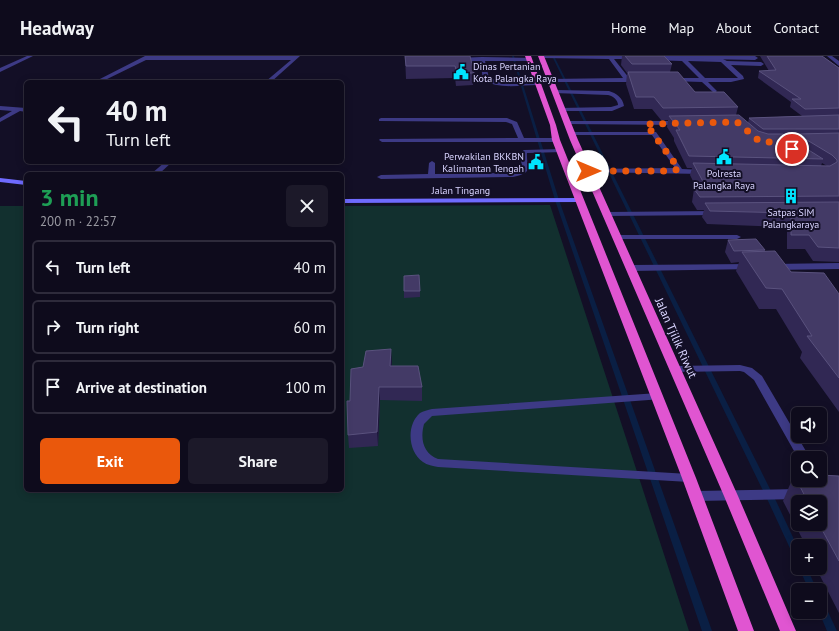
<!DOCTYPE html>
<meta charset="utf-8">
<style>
:root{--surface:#0e0b1c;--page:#1c1929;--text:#f1f3f6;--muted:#9b9ba3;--line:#2e2b3b;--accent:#ea580c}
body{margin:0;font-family:"PT Sans",sans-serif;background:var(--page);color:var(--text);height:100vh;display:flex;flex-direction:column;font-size:15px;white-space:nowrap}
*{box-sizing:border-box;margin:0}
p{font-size:13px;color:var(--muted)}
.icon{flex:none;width:22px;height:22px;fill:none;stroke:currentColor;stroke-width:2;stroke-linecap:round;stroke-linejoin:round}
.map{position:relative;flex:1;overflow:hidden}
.drawer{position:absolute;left:24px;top:116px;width:320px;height:320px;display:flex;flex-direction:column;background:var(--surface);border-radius:6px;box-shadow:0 2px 10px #0003,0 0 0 1px var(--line)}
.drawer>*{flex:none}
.guide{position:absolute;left:24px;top:24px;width:320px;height:84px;border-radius:6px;box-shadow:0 2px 10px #0003,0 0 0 1px var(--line);background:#0e0b1c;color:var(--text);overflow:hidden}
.tools{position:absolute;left:791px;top:351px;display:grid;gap:8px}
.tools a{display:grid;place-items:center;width:36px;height:36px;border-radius:6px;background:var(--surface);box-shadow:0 2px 10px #0003,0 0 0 1px var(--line);font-size:20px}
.pin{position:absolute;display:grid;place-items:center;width:34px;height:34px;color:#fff;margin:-17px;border:2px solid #fff;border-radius:50%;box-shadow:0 1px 4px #0007}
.me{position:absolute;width:44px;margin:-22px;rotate:90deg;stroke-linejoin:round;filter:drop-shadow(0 0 3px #0008)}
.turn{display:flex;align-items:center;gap:14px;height:84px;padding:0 16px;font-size:18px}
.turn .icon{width:52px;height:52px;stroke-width:2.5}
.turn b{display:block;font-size:28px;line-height:34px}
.round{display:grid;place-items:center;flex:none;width:42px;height:42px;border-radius:6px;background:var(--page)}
.head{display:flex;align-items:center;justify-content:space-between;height:68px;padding:0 16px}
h1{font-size:24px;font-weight:800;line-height:30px;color:#1e9e55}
.cta{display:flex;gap:8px;margin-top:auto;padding:8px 16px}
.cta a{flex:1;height:46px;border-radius:6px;background:var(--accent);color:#fff;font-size:16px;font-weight:800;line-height:46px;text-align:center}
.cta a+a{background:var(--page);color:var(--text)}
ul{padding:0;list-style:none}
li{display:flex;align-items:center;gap:12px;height:54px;margin:0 8px 6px;padding:0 8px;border:2px solid var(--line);border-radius:6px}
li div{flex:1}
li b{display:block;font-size:15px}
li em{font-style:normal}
header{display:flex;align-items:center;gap:24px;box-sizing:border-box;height:56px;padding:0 20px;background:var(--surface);border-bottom:1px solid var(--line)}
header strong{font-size:19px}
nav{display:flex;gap:22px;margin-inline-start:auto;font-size:14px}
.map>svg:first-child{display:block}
.green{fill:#12302f}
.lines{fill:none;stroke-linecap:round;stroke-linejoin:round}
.stream{fill:#0a1f44;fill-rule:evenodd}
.service{fill:#3d3a85;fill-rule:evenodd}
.minor{fill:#3d3a85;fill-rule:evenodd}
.secondary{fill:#6f6bff;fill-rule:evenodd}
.trunk{fill:#e055d1;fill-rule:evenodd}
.wall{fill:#312854;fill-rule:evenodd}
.shaded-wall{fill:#1d163a}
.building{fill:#433a66;stroke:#5a527e}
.route{stroke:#ea580c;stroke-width:7;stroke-dasharray:0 12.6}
.labels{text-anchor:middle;stroke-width:4;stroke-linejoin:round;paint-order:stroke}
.far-poi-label{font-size:10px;fill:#d9d4ff;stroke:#130f26}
.far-street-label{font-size:10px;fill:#d9d4ff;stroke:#130f26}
.street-label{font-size:12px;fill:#d9d4ff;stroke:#130f26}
</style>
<header>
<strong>Headway</strong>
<nav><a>Home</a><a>Map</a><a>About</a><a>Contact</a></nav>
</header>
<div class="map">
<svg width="839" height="575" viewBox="0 0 839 575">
<rect width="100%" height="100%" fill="#130f26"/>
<path class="green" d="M550 149 689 575H0V150H26V434H342V150Z"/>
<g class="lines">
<g class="stream">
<path d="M512 0H514L559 144 712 575H702L555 144Z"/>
<path d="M552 0H554L777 447 798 492V504L795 503 794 501 769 447Z"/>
<path d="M799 512H807L817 534H809Z"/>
<path d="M820 544 823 545 837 575H827L819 556H820Z"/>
</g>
<g class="service">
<path d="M540 0H635L637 1V3H614L629 22H639L642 24 639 26H551L548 24 549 23 623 22 609 3 542 2Z"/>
<path d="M482 1 531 2V4L529 5H485L489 22 502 26 537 25 540 27 537 29C521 29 496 34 483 23L480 5 457 6 454 4 457 2Z"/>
<path d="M653 1 721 2 727 5 761 6 764 8 761 10 731 9 743 20 744 23 731 26H708L717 35 714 37 702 26 669 25 668 24 671 22H699L682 5 651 4V2ZM688 5 721 6 738 22H705Z"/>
<path d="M556 34 609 35C616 37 623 42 624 50L612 55H562L560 54V52L611 51 618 49C618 44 613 40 608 39L554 37 553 36Z"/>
<path d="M381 62H507L517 66 524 82H556L559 84 556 86H382L379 84 380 83 518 82 512 68 506 66 379 65V63Z"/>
<path d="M572 76H656L682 113 703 114 706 116 703 118 586 116 585 115 588 113 675 112 652 79H570L569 78Z"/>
<path d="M561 93 563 94V96L527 97C526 112 535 116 513 121L381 123 377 121 381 119 428 118 429 107 432 105 435 107V118L513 117 519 115 522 112 520 97 524 94Z"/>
<path d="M613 179H737L741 181 737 183H613Z"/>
<path d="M740 309 752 312 762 320 810 402H798L754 324 744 316 740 315 675 316 670 313 675 310Z"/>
<path d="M658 337 662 339 663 341 662 343 432 360 424 368C420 383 423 397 438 403L689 418 693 419 695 422 693 425 689 426 438 411C433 410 427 409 423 406 408 396 406 369 420 357 423 355 428 354 432 353Z"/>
</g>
<g class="minor">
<path d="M27 0H33L0 16V12Z"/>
<path d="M145 0H300L271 26H265L291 4H146L101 26H94Z"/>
<path d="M583 0H637V1L635 2 585 1Z"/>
<path d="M651 0H755L758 2 755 4 653 2Z"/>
<path d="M827 0H832L839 5V10Z"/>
<path d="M0 50 26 52V56L20 55 0 66V62L12 55 0 54Z"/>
<path d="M568 65H681L684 67 681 69 566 68V66Z"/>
<path d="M165 106H172L159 118H151Z"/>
<path d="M716 155 720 157 719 159 606 160 602 158 606 156Z"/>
<path d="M839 207V213L773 214 769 211 773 208Z"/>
<path d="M751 208 755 211 754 213 631 215 627 212 631 209Z"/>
<path d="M798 433 802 435 804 438 802 441 798 443 696 445 692 443 690 440 692 437 696 435Z"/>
</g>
<g class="secondary">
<path d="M0 122 26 125V129L0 126Z"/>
<path d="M579 142 583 144 582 146 342 147V143Z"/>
</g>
<g class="trunk">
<path d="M525 0H531L556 69 560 84 696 422 754 575H738L682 422 552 84 550 69Z"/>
<path d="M538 0H544L578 84 738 440 796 575H780L724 440 570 84Z"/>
</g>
</g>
<g class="wall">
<path d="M405 0H470L474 17 473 29 456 30 455 22 406 23Z"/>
<path d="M622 0H664L672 8 670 16 695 36 738 51 736 59 748 67 749 62 802 60 790 51 791 46 758 22 759 15H769L760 0H822L839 12V206L813 205 805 193H787V171L707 168 702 161 704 154H697L692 146 694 133H697L690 119 692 112H687L674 85V82L667 71 668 64H661L652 53H634L626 28 627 17 621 9ZM789 82H796L795 86ZM822 107 827 110H821Z"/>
<path d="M728 184 765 194V195L791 216 839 238V356L800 302 802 296 776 253H759L736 215 739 206 731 207 725 196Z"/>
<path d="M404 220 420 235V241L404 242Z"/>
<path d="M392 306 391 310 422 331V345L380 344 378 390 349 392 348 379 350 345 363 311Z"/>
<path d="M794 419 839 420V557L816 512H820V490H806L783 445ZM798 446H820V468H798Z"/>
</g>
<g class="shaded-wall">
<path d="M391 293 392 306 391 323 390 310Z"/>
<path d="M379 331 380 344 378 390 377 376Z"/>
</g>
<g class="building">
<path d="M405 0H470L474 17H457L455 10H406Z"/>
<path d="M625 0H664L672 8H632Z"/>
<path d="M767 0H822L839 12V52L805 53 792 43H801L759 15 776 14Z"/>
<path d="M628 16H678L695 36H724L738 51 663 52 654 41H636Z"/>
<path d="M739 59 758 75 768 78H783L823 103 689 100 676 74H680L669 60Z"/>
<path d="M839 59V73H763L749 62Z"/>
<path d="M839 77V140L700 141 694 133H707L693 107 830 110 837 106V104L832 99 797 78Z"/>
<path d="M839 146V192L818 191 809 179H791V157L710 155 705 147Z"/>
<path d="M756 183 765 194 734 195 728 184Z"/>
<path d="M775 195 791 216 824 217 839 238V322L807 280H812L782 233 766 232 742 196Z"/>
<path d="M419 219 420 235H404V220Z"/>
<path d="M391 293 390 310H418L422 331H379L377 376 348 379 347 345H350L351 313 363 311 366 295Z"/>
<path d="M794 419H798V424H820V419L839 420V505L819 468H820V446H808Z"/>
</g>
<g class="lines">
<path class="route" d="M588 115H672L679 113 646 68 737 66 758 84 765 86H781L792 93"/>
</g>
<defs>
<symbol id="civic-bare" viewBox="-9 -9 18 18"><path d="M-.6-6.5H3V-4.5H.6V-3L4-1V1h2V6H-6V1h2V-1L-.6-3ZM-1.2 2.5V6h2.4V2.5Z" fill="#00e5ff" stroke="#130f26" stroke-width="2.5" paint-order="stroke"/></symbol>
<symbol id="building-bare" viewBox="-9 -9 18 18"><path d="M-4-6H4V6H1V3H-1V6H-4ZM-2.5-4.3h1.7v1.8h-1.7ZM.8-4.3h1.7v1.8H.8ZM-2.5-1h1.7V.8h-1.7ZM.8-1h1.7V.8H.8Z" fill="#00e5ff" stroke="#130f26" stroke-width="2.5" paint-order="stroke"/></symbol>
</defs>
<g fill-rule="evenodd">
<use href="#civic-bare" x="450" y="5" width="22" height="22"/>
<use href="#civic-bare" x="713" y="90" width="22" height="22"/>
<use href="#civic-bare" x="525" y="95" width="22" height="22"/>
<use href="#building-bare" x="780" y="129" width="22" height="22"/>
</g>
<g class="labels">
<g class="far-poi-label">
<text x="473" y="14" text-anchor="start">Dinas Pertanian<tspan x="473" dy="12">Kota Palangka Raya</tspan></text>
<text x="524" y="104" text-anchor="end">Perwakilan BKKBN<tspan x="524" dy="12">Kalimantan Tengah</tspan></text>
<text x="724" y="121">Polresta<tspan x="724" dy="12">Palangka Raya</tspan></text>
<text x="791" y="160">Satpas SIM<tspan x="791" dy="12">Palangkaraya</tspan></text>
</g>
<g class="far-street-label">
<text x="461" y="138">Jalan Tingang</text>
</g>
<g class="street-label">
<text transform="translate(676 282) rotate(66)" y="4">Jalan Tjilik Riwut</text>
</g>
</g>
</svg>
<div class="tools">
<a><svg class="icon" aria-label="sound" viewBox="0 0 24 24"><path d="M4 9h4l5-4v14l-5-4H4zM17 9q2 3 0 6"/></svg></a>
<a><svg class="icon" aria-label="search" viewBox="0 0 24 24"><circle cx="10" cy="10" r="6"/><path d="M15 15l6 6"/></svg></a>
<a><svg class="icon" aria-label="layers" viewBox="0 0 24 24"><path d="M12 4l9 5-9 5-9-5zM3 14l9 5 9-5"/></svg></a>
<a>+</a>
<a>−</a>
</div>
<div class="pin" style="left:792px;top:93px;background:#d93025"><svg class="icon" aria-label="arrive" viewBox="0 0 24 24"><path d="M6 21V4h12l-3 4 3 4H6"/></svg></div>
<svg class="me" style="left:588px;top:115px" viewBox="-20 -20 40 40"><circle r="19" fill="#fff"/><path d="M0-13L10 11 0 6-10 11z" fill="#ea580c"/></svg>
<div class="guide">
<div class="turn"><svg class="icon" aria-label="left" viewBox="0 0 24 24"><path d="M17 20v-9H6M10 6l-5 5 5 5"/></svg><div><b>40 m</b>Turn left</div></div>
</div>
<section class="drawer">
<div class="head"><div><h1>3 min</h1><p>200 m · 22:57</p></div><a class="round"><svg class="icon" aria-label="close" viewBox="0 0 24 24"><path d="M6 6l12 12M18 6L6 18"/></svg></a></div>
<ul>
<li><svg class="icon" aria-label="left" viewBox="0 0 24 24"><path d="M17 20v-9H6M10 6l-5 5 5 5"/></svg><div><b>Turn left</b></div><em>40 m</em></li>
<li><svg class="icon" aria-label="right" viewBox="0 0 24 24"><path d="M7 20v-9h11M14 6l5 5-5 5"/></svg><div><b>Turn right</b></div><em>60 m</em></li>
<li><svg class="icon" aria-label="arrive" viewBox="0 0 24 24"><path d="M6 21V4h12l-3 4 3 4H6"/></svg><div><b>Arrive at destination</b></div><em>100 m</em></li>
</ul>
<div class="cta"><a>Exit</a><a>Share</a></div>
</section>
</div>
